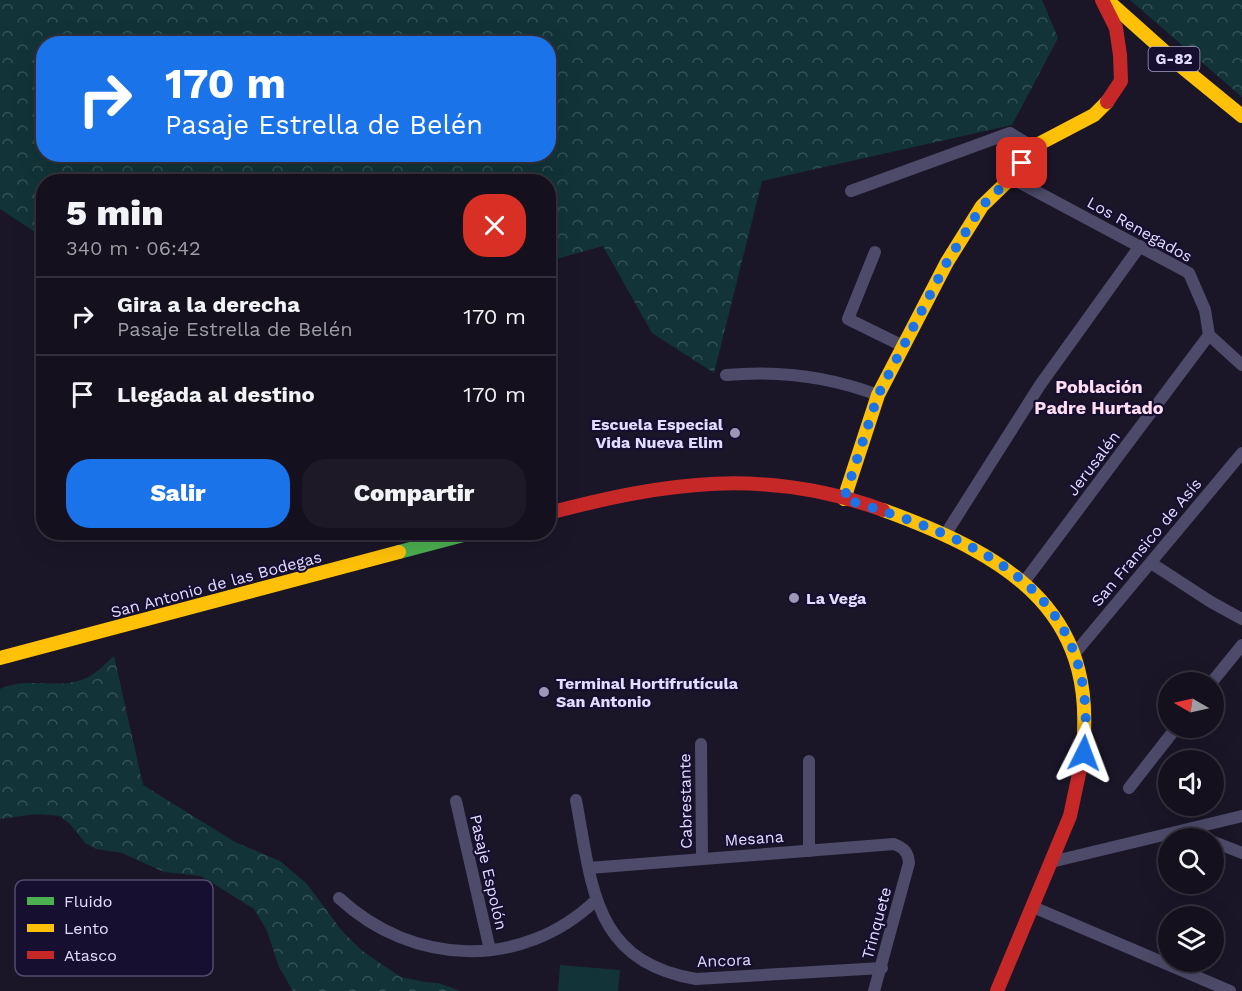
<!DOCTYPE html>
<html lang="es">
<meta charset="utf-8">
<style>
:root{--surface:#14101e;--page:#1d1927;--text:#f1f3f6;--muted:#9d9da4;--line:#33303c;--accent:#1a73e8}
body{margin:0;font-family:"Work Sans",sans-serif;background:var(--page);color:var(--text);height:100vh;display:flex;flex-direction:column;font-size:22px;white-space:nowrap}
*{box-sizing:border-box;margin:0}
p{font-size:20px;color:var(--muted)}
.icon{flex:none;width:33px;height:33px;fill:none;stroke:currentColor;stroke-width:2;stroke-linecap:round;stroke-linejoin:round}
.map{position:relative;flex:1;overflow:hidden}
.drawer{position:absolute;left:36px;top:174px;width:520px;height:366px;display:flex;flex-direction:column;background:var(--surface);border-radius:24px;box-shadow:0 6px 24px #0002,0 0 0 2px var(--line)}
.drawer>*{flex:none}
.hud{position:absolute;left:36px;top:36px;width:520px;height:126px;border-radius:24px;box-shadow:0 6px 24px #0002,0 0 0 2px var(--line);background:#1a73e8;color:#fff;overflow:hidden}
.needle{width:39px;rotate:279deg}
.buttons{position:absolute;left:1158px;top:672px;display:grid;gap:12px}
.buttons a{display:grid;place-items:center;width:66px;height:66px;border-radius:50%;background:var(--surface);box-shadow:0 6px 24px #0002,0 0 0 2px var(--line);font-size:30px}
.pin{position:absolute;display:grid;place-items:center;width:51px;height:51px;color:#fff;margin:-26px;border-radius:12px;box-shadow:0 3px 9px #0006}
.me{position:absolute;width:66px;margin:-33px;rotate:3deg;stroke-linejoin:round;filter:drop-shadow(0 0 4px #0008)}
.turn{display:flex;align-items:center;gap:21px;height:126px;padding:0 30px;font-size:27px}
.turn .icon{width:78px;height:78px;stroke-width:2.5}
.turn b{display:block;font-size:42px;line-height:51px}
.round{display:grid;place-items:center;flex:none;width:63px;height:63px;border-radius:24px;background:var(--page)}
.overview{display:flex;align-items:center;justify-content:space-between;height:102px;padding:0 30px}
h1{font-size:36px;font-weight:800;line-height:45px}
.cta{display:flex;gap:12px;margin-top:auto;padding:12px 30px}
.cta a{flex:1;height:69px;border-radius:24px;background:var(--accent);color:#fff;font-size:24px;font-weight:800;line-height:69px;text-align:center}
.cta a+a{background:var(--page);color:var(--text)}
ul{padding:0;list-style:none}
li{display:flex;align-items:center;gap:18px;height:78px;padding:0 30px;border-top:2px solid var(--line)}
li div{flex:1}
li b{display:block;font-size:22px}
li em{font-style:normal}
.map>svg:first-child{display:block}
.grass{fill:#123438}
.forest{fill:url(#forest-crowns);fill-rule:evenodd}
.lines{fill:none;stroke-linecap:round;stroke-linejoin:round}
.street{stroke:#4d4b69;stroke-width:12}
.fast{stroke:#4caf50;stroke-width:14}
.slow{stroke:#ffc107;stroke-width:14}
.jam{stroke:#c62828;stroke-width:14}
.route{stroke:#1a73e8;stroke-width:10;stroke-dasharray:0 18}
.poi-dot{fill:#9c97b4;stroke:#160f2f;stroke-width:2}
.labels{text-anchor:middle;stroke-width:4.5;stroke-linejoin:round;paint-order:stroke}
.shield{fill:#160f2f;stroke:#a59ec1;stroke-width:1.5}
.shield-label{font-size:15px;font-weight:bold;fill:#e2dcff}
.street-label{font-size:16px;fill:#e2dcff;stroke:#160f2f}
.poi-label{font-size:16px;font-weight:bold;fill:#e2dcff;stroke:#160f2f;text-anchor:start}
.neighbourhood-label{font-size:18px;font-weight:bold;fill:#ffdef2;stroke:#160f2f}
.key{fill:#160f2f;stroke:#534c6d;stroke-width:1.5}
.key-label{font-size:16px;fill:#e2dcff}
</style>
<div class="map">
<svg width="1242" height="991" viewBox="0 0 1242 991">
<defs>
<pattern id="forest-crowns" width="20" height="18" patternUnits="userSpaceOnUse" patternTransform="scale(1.5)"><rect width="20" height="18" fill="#123438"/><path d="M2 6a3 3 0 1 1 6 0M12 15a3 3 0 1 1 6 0" fill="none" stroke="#345156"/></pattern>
</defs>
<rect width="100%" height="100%" fill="#1a1628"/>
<path class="grass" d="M560 965 620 970 618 991H558Z"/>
<g class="forest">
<path d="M0 0H1042L1058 38 1012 125 762 181 714 373 652 333 603 246 549 261V182H44L43 240 41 236 0 209ZM44 44H549V154H44Z"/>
<path d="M1130 0H1242V97Z"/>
<path d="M114 656 143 785 235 842 280 861 307 884 342 931 360 949 381 964 401 977 425 982 438 983 461 991H293L279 967 267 931 254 909 201 876 164 872 122 853 96 849 85 843 70 824 60 816 37 814 0 819V689C26 676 57 690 84 679 95 675 105 664 114 656Z"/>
</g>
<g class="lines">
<g class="street">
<path d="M1011 178 1189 273 1205 310 1209 335 1242 365"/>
<path d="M851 191 1010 133 1033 147"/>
<path d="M875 252 848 319 903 346"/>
<path d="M726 375C779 370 828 376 878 395"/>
<path d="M945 535 1040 385 1140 246"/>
<path d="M1151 563 1211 602 1242 619"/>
<path d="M1024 582 1209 335"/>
<path d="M1075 653 1242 453"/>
<path d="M1212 682 1242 645"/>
<path d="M701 744 702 858"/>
<path d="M809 761V851"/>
<path d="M1129 788 1176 728"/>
<path d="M576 800C592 884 592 962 696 979L882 968"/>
<path d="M456 801 490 950"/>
<path d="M1183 831 1203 838"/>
<path d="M1214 842 1242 853"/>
<path d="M1051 862 1242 816"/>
<path d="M589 868 894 844C904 848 908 852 909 863L874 991"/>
<path d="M339 898C412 966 522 971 596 900"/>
<path d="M1033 907 1230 991"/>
</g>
<path class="fast" d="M399 552 475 532"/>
<g class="slow">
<path d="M1107 0 1182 67 1242 116"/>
<path d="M844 499 878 395 947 262 982 206 1011 178 1033 147 1094 115 1107 102"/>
<path d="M883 510C1012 557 1106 614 1080 769"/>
<path d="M0 658 399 552"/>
</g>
<g class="jam">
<path d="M1102 0 1116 28 1120 55 1121 81 1107 102"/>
<path d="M549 513C667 482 765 467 883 510"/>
<path d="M997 991 1070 816 1080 769"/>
</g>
</g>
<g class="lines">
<path class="route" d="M1022 163 1011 178 982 206 947 262 878 395 844 499C977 539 1102 588 1084 753"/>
</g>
<g class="poi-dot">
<circle cx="735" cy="433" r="6"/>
<circle cx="794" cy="598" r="6"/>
<circle cx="544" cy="692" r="6"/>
</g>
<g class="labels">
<rect class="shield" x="1148.5" y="47" width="51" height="24" rx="4.5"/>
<g class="shield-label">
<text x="1174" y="64">G-82</text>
</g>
<g class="street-label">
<text transform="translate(1140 229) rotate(29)" y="6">Los Renegados</text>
<text transform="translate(1093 463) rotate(-53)" y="6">Jerusalén</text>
<text transform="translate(1146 542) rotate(-50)" y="6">San Fransico de Asís</text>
<text transform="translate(216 584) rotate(-15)" y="6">San Antonio de las Bodegas</text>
<text transform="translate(685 801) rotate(-91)" y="6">Cabrestante</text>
<text transform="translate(754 838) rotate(-4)" y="6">Mesana</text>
<text transform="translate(489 872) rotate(77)" y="6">Pasaje Espolón</text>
<text transform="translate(876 923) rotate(-75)" y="6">Trinquete</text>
<text transform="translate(724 960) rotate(-2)" y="6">Ancora</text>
</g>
<g class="poi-label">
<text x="723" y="430" text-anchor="end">Escuela Especial<tspan x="723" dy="18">Vida Nueva Elim</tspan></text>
<text x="806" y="604">La Vega</text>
<text x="556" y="689">Terminal Hortifrutícula<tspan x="556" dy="18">San Antonio</tspan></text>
</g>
<g class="neighbourhood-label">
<text x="1099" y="393">Población<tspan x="1099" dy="21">Padre Hurtado</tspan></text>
</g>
</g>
<rect x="15" y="880" width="198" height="96" rx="9" class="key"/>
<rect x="27" y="897" width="27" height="8" fill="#4caf50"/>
<rect x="27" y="924" width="27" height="8" fill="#ffc107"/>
<rect x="27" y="951" width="27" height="8" fill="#c62828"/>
<g class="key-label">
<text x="64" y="907">Fluido</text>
<text x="64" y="934">Lento</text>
<text x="64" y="961">Atasco</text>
</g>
</svg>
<div class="buttons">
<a><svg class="needle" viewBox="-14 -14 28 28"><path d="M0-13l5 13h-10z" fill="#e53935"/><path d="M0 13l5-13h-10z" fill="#9d9da4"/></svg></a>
<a><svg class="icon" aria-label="sound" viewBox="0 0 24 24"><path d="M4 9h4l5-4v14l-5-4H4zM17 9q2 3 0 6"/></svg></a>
<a><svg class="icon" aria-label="search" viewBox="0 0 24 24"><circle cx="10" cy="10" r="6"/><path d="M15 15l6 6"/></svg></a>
<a><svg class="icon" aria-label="layers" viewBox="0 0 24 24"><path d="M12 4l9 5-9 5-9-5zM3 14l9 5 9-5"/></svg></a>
</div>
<div class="pin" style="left:1022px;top:163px;background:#d93025"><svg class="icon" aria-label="arrive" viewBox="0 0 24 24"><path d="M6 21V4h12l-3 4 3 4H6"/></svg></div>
<svg class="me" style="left:1084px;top:753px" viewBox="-20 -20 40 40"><path d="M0-17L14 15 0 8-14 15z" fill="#1a73e8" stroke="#fff" stroke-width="4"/></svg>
<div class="hud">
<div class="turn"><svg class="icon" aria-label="right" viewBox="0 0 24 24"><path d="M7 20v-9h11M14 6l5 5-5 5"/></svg><div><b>170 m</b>Pasaje Estrella de Belén</div></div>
</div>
<section class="drawer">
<div class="overview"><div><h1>5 min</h1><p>340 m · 06:42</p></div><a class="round" style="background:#d93025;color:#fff"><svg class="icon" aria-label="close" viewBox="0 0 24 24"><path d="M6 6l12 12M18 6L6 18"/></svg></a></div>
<ul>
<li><svg class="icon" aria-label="right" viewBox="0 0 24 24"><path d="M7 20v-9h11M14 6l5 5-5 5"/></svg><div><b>Gira a la derecha</b><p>Pasaje Estrella de Belén</p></div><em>170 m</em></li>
<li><svg class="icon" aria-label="arrive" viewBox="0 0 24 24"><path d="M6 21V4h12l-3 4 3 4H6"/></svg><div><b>Llegada al destino</b></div><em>170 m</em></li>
</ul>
<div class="cta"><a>Salir</a><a>Compartir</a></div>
</section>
</div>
